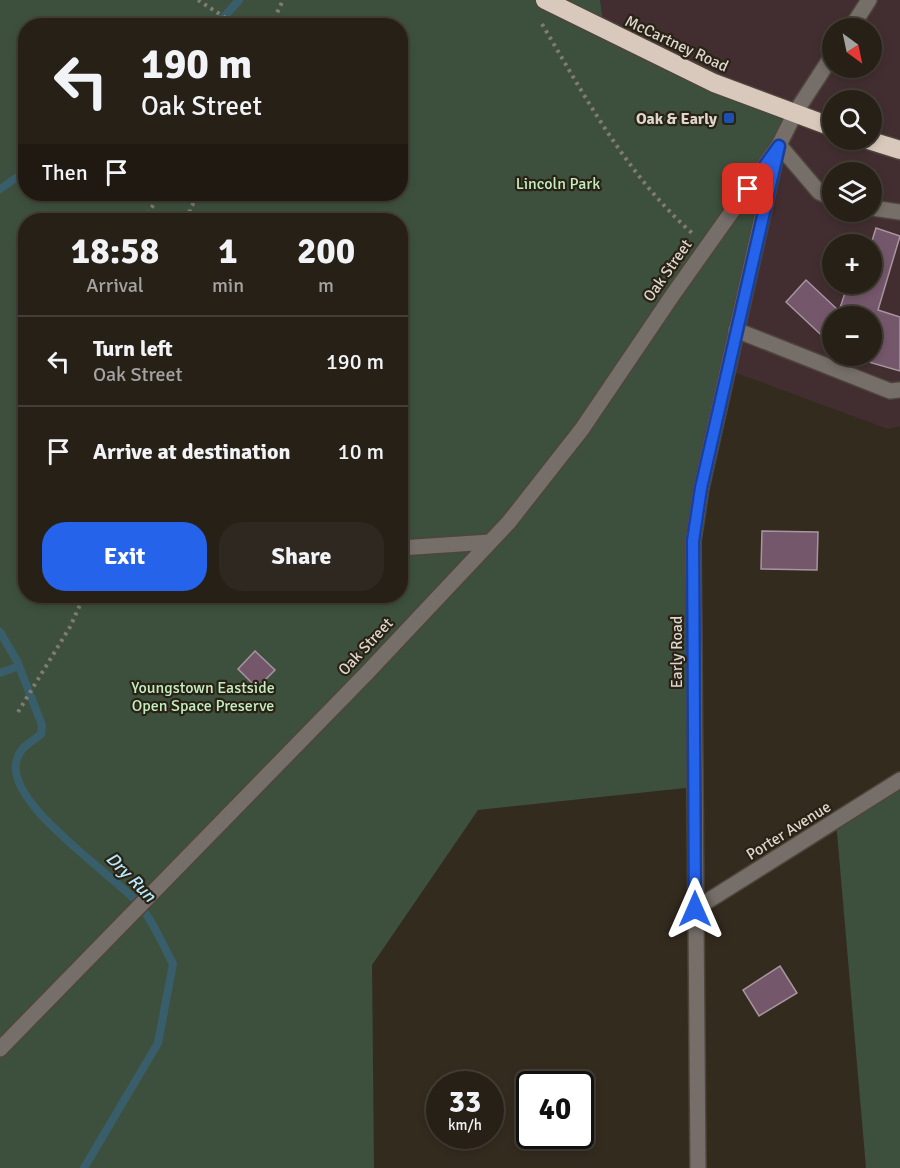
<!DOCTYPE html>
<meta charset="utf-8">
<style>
:root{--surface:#272017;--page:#2f2820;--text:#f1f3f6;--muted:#a4a3a1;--line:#433e36;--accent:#2563eb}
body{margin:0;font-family:Signika,sans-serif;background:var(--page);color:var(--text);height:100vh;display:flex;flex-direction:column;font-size:22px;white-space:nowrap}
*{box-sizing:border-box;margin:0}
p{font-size:20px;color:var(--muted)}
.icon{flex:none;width:33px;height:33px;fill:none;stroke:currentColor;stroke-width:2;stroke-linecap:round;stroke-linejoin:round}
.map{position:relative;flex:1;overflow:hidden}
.side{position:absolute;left:18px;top:213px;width:390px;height:390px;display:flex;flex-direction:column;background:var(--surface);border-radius:24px;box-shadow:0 3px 9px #0003,0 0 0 2px var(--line)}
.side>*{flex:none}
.top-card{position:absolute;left:18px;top:18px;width:390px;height:183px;border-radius:24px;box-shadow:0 3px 9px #0003,0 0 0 2px var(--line);background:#272017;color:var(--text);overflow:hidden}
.needle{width:39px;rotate:147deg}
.tools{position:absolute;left:822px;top:18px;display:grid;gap:12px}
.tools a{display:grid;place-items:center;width:60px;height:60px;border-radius:50%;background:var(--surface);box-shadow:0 3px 9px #0003,0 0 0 2px var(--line);font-size:30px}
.speed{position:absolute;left:426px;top:1071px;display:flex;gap:12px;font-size:30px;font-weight:700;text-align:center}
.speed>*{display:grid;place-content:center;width:78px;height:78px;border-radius:50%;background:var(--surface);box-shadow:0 3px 9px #0003,0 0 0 2px var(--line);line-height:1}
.speed small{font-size:15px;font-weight:400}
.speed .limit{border:3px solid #111;border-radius:9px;background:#fff;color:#111}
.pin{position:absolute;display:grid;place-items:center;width:51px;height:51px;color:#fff;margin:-26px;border-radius:12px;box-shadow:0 3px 9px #0006}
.me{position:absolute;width:66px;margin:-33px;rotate:0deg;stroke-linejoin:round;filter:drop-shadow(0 0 4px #0008)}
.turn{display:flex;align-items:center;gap:21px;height:126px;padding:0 24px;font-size:27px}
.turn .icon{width:78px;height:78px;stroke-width:2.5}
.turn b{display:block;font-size:42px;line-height:51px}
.then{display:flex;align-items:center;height:57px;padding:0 24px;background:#0003;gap:12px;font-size:22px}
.eta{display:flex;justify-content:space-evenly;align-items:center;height:102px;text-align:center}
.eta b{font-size:36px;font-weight:800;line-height:42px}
.action{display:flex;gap:12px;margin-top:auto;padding:12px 24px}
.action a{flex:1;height:69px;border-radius:24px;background:var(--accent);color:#fff;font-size:24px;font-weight:800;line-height:69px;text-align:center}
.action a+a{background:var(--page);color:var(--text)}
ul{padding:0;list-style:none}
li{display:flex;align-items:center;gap:18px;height:90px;padding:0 24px;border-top:2px solid var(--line)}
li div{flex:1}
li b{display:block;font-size:22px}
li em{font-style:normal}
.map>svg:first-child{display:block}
.commercial{fill:#422e30;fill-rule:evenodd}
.green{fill:#3d503d;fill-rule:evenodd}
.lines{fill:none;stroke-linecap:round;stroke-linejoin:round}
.stream{stroke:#395e6b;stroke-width:8}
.building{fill:#74576a;stroke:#a6959f;stroke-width:1.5}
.minor-casing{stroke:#4f463b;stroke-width:18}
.highway-casing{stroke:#4f463b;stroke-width:21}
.path{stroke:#827b71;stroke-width:4;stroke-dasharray:3 4.5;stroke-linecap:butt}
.minor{stroke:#756e69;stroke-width:15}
.highway{stroke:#d9c9bd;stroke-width:18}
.route-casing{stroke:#184099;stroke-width:15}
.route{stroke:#2563eb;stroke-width:10}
.transit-dot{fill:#1a4fb4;stroke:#2a2215;stroke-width:2}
.labels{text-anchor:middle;stroke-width:4.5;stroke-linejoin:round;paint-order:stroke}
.street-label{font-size:16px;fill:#dcd6ce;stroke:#2a2215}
.poi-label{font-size:16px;font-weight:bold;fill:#dcd6ce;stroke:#2a2215;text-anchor:end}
.park-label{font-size:16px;fill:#c2efc2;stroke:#2a2215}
.water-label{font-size:18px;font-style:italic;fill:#b4eafe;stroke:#2a2215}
</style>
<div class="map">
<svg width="900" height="1168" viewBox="0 0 900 1168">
<rect width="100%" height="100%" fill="#342b1f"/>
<path class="commercial" d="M600 0H900V426L888 429 728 370 604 30ZM832 28H872V68H832ZM832 100H872V140H832ZM832 172H872V212H832ZM832 244H872V284H832ZM832 316H872V356H832Z"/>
<g class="green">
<path d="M0 0H600L604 30 795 113 779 146 701 488 695 787 478 810 372 965 374 1168H0ZM26 26H400V194H26ZM26 220H400V596H26Z"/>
<path d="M900 780V1168H866L836 821Z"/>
</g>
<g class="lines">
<g class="stream">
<path d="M216 26 239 0"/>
<path d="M0 189 26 171"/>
<path d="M0 632 17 661 42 725 41 734C31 743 21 746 17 759 2 802 113 874 139 904 153 921 163 945 173 964L158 1043 84 1168"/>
<path d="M0 673 19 666"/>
</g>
</g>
<g class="building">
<path d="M876 228 900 236 878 310 900 317V371L848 356H872V316H832V345L786 302 806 280 839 311 848 284H872L871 244Z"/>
<path d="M762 531 818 532 817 570 761 569Z"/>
<path d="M255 651 275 670 257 688 238 669Z"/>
<path d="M780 966 797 993 759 1016 743 990Z"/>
</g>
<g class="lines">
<defs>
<g id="minor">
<path d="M851 28 869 0"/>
<path d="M779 145 819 192 832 198"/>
<path d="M872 208 900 212"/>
<path d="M736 330 890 391 900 390"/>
<path d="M400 548 490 542"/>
<path d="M695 909 900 780"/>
<path d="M0 1049 366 674 509 522 582 429 672 296 779 145 795 113 832 56"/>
<path d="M698 1168 693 541 701 488 777 151"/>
</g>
<g id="highway">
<path d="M545 0 714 83 832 127"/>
<path d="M868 140 900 150"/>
</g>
</defs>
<use href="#minor" class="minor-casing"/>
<use href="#highway" class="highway-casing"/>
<g class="path">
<path d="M198 0 238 26"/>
<path d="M542 24C587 100 627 175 693 234"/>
<path d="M271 26 283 0"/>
<path d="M143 220 161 194"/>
<path d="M189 220 190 209 199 194"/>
<path d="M18 712 70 627 84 596"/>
</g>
<use href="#minor" class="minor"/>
<use href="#highway" class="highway"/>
</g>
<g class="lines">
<defs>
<path id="route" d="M695 909 693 541 701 488 779 146 748 189"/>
</defs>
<use href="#route" class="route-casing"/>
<use href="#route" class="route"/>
</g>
<rect class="transit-dot" x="723" y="112" width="12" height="12" rx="3"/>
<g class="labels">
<g class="street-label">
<text transform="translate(677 43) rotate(25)" y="6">McCartney Road</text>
<text transform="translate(667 270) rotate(-55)" y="6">Oak Street</text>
<text transform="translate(365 646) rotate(-47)" y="6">Oak Street</text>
<text transform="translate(676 652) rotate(-90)" y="6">Early Road</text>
<text transform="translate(788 830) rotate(-32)" y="6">Porter Avenue</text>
</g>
<g class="poi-label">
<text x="717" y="124">Oak &amp; Early</text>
</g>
<g class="park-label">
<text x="558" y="189">Lincoln Park</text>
<text x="203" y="693">Youngstown Eastside<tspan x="203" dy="18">Open Space Preserve</tspan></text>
</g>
<g class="water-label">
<text transform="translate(131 877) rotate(45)" y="6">Dry Run</text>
</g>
</g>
</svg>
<div class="tools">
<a><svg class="needle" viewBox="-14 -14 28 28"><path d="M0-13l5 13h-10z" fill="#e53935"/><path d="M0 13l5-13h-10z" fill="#a4a3a1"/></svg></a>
<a><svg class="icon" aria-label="search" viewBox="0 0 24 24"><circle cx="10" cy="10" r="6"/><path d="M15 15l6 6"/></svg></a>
<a><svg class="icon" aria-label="layers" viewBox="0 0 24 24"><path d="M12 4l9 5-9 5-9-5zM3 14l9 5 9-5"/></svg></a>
<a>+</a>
<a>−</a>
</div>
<div class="speed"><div>33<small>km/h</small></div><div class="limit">40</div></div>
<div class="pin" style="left:748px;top:189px;background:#d93025"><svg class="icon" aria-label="arrive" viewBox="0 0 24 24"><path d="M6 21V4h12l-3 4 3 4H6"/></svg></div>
<svg class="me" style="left:695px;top:909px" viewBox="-20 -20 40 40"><path d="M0-17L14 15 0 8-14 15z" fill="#2563eb" stroke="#fff" stroke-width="4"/></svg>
<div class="top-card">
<div class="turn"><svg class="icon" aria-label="left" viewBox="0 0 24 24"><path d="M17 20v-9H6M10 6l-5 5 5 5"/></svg><div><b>190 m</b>Oak Street</div></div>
<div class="then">Then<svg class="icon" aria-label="arrive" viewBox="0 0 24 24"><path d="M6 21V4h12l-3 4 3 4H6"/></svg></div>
</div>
<section class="side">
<div class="eta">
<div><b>18:58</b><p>Arrival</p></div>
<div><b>1</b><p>min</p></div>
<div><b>200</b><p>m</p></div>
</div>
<ul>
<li><svg class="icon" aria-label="left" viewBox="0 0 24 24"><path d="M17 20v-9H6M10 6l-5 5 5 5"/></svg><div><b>Turn left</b><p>Oak Street</p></div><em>190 m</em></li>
<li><svg class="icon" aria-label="arrive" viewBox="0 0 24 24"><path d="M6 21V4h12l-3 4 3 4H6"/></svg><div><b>Arrive at destination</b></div><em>10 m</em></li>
</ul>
<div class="action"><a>Exit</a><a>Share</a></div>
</section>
</div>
